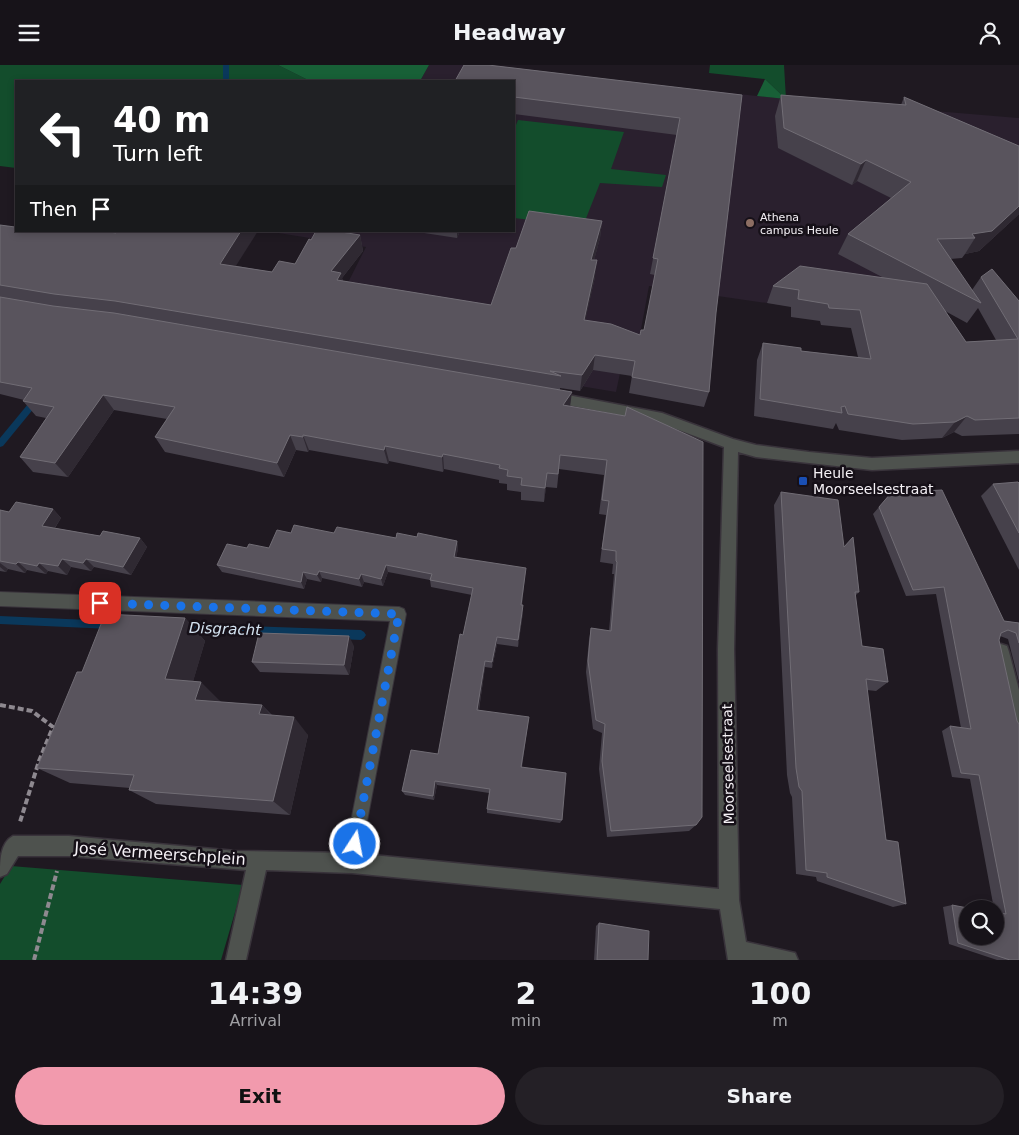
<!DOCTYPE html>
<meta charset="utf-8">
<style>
:root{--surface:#171319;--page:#242026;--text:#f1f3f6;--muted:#9e9ea2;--line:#363238;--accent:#f29aad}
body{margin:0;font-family:"DejaVu Sans",sans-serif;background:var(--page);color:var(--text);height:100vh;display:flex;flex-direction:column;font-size:19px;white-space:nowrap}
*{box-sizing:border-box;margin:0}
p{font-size:16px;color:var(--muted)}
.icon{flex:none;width:28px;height:28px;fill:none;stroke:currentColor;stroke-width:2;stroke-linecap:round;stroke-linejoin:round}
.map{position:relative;height:895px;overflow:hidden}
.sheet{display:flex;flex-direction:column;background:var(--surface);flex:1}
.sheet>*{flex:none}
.guide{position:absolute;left:15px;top:15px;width:500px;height:152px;border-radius:0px;box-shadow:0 2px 8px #0003,0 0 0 1px var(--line);background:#202124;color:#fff;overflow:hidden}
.fabs{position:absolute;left:959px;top:835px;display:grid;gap:10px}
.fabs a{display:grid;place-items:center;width:45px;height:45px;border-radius:50%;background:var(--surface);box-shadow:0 2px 8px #0003,0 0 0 1px var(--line);font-size:25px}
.pin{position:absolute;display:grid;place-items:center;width:42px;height:42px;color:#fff;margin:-21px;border-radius:10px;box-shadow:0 2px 8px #0006}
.me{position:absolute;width:55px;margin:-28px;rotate:11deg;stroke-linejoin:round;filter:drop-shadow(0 0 4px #0008)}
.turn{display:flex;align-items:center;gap:18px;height:105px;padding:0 15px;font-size:22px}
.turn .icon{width:65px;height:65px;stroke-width:2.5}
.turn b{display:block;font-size:35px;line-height:42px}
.then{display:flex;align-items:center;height:48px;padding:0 15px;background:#0003;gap:10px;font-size:19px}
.eta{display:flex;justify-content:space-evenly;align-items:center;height:85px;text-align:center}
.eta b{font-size:30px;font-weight:700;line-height:35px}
.action{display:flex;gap:10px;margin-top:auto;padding:10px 15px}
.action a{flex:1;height:58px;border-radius:30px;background:var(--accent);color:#111;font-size:20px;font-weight:700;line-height:58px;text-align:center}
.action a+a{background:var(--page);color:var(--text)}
header{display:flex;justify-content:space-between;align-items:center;height:65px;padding:0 15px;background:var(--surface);font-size:22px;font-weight:700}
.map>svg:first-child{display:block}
.built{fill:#2a202e}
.green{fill:#134d2c}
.forest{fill:#186037}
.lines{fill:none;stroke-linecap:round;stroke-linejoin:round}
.stream{fill:#0a385b;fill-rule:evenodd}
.lane-casing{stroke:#39333b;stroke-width:2}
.street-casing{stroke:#39333b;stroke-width:3}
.path{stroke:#8e8990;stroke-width:4;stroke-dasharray:6 3;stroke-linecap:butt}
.lane{fill:#4e524e;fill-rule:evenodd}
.street{fill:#4e524e;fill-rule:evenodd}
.wall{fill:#46414b;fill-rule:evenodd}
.shaded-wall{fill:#2f2932}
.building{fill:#59545d;stroke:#716d75}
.route{stroke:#1a73e8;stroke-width:9;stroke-dasharray:0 16.2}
.education-dot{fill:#8d6e63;stroke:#161018;stroke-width:2}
.transit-dot{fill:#1a4fb4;stroke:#161018;stroke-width:2}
.labels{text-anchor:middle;stroke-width:5;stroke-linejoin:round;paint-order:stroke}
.far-poi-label{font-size:11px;fill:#f5f1f6;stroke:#161018;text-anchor:start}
.poi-label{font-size:14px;fill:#f5f1f6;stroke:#161018;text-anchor:start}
.street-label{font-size:14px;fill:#f5f1f6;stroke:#161018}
.water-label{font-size:15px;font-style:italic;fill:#d4e3f1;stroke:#161018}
.near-street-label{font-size:16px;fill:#f5f1f6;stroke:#161018}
</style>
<header><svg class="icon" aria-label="menu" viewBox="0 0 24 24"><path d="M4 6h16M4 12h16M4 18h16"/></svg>Headway<svg class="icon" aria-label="person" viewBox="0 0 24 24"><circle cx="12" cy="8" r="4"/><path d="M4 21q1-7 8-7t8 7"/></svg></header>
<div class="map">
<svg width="1019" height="895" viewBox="0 0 1019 895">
<rect width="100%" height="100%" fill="#1f1921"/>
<path class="built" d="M429 0H474L757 31 1019 53V129L870 253 649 221 637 286 625 285 616 327 318 277 366 182 266 166H514V16H420Z"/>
<g class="green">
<path d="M0 0H278L310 16H16V103L0 101Z"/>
<path d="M710 0H784L786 34 765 14 709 8Z"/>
<path d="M518 55 624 67 611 104 666 110 662 122 600 118 583 161 514 153V65Z"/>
<path d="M11 801 243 820 221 895H0V819Z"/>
</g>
<g class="forest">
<path d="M278 0H429L420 16H310Z"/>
<path d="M765 14 786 34 757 31Z"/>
</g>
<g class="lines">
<g class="stream">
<rect x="223" y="0" width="6" height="16"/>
<path d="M36 332 40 335 39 337 3 381 0 382V373L33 333Z"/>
<path d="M0 551 111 556 114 557 116 560 114 563 111 564 0 559Z"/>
<path d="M184 559 361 565 364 567 366 570 364 573 361 575 184 567 181 566 179 563 181 560Z"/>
</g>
<defs>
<path id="lane" d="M0 527 399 542 404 544 406 549 358 804 352 807 346 804 343 798 390 556 0 541Z"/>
<g id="street">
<path d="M552 327 662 348 733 374 756 380 809 387 872 393 1019 386V398L872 405 756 392 738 387 734 584 739 835 746 877 795 888 798 895H728L720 844 352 808 266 805 246 895H226L246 805 69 791H18L7 809 0 812C0 796 0 778 13 771H69L236 786 352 788 719 824 718 584 724 382 660 358 547 336 545 332 547 328Z"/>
<path d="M1001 579 1007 581 1009 587 1019 625V670L1013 667 1010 661 993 587 995 581Z"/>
</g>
</defs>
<use href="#lane" class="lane-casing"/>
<use href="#street" class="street-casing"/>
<g class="path">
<path d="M0 640 32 646 53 662 39 696 20 757"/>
<path d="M34 895 57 806"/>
</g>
<use href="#lane" class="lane"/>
<use href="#street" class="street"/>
</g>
<g class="wall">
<path d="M514 16 742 30 716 248 709 327 704 342 629 328 632 311 593 305 580 326 560 323V325L570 341 625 351 696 760 689 766 607 772 599 704 602 668 593 664 586 607 589 575 591 563 609 566 614 509H612L613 499 600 497 606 450 599 449 604 410 559 404 557 423 546 422 544 437 521 435V427L507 425V419L499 418V415L444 404 443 407 389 396 388 399 309 385 308 387 296 385 284 412 165 387 155 372 167 354 114 345 68 412 33 407 20 392 46 353 36 351 23 336 24 335 0 329V160L272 207 295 199 311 175 360 170 363 186 342 213 343 216 491 240 516 183 602 156 600 173 594 195 595 212 585 255 640 270 644 265 655 210 650 209 677 70 514 49Z"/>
<path d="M781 30 901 40 904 32 1019 81V149L979 186 965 189 962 193 950 194 972 225 981 212 1019 236V369L962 371 954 367 942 373 902 375 839 365 836 358 833 364 754 351 757 295 763 278 801 286 858 292 851 263 821 260 820 256 791 252V242L767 238 773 221 882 212 838 189 848 169 891 133 857 116 852 120 778 83 775 51ZM978 243 996 275 966 277 945 246 967 258Z"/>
<path d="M411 166H460L457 173Z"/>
<path d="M1019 418V505L981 431 993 419Z"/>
<path d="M781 427 844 482 859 527 855 531 862 581 888 617 876 626 867 625 886 775 906 839 893 842 817 816 816 812 796 809 792 732 790 728 787 710 774 440Z"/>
<path d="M879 442 1004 556 1019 558V617L1008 574 1000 571 999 575 1019 895H997L949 879 943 842 952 840 995 871V844H994L970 714 952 712 942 666 950 661 961 663 936 529 906 531 873 449Z"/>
<path d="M53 444 61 453 55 463 100 471 140 473 147 482 131 510 94 502 91 506 71 502 67 510 48 506 46 509 27 505 25 508 8 504 6 507 0 506V445L9 447Z"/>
<path d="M291 468H334L396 473 417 472 457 476 458 484 456 492 525 511 522 540H523V547L518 582 497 579 492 603 485 602 479 645 528 658 522 702 562 755 560 758 487 748V744L489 728 437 720 434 735 405 730 402 726 438 689 463 570 472 530 431 522 430 515 388 507 383 521 364 517 362 522 322 513 321 517 307 514 304 524 222 507 217 500 247 483H269Z"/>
<path d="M185 553 205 576 193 616 221 637 262 640 272 650 308 670 290 750 156 739 129 725 130 723 70 718 37 703 82 607Z"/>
<path d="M354 581 349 610 260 607 252 597Z"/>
<path d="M599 858 648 895H594L596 861Z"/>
</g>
<g class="shaded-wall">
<path d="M866 95 857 116 852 120 861 99Z"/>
<path d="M1019 141V149L979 186 965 189 975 173 972 169Z"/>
<path d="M602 156 600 173 590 211 591 195Z"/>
<path d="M241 166H258L227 215 220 199Z"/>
<path d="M457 166H460L457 173Z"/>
<path d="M360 170 363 186 342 213 345 224 331 206Z"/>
<path d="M597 195 595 212 582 271 584 255Z"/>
<path d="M595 290 593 305 580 326 582 310Z"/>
<path d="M572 327 570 342 563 340Z"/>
<path d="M103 330 114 345 68 412 55 398Z"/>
<path d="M967 351 954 367 942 373 955 357Z"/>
<path d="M290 370 296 385 284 412 277 398Z"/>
<path d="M303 370 309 385 308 387 303 372Z"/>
<path d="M385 381 389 396 388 399 384 385Z"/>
<path d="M443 389 444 404 443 407 442 392Z"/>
<path d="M547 408 546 422 544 437 545 423Z"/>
<path d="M53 444 61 453 50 470 42 461Z"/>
<path d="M140 473 147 482 131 510 123 502Z"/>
<path d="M457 476 458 484 455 499 454 492Z"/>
<path d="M62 494 71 502 67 510 58 501Z"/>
<path d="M86 494 94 502 91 506 83 498Z"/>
<path d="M18 497 27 505 25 508 16 499Z"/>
<path d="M0 498 8 504 6 507 0 502Z"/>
<path d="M39 498 48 506 46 509 37 501Z"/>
<path d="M386 500 388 507 383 521 381 514Z"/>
<path d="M526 503 525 511 521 546V540Z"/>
<path d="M319 506 322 513 321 517 317 510Z"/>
<path d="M303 507 307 514 304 524 301 517Z"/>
<path d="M361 509 364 517 362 522 359 514Z"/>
<path d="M523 540V547L518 582V575Z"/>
<path d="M185 553 205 576 188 634 165 614Z"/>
<path d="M349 571 354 581 349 610 344 600Z"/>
<path d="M497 572V579L492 603V597Z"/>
<path d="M485 596V602L478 650 477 645Z"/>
<path d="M201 617 221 637 195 635Z"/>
<path d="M262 640 279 659 259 649Z"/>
<path d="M294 652 308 670 290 750 273 736Z"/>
<path d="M435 716 437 720 434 735 433 731Z"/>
</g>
<g class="building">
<path d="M464 0H488L742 30 716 248 709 327 632 312 635 296 595 290 582 310 550 306 561 311 115 236 54 229 0 220V160L15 162 16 160V166H67L75 167 76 166H102L116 168 117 166H241L220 199 272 207 279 196 295 199 309 174 311 175 316 166H335L360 170 331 206 341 208 337 215 491 240 511 183H516L529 146 602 156 591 195H597L584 255 611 259 640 270 641 265H644L658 194 653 193 680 53 514 32V16H455Z"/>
<path d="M781 30 906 40 904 32 1019 81V141L992 166 972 169 975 173 937 174 981 238 848 169 911 117 866 95 861 99 784 63Z"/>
<path d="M800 201 927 219 966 277 1018 274 981 212 992 204 1019 236V353L975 355 967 351 955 357 913 359 848 349 845 341 841 342 842 348 760 334 763 278 801 283V286L871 294 860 245 829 243 828 239 798 234 799 225 773 221Z"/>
<path d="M0 232 53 241 114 248 572 327 563 340 625 351 627 342 703 377 702 752 696 760 611 766 602 696 605 659 596 655 588 596 591 563 611 566 617 497 616 496V486L602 484 609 436 602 435 607 395 560 390 558 409 547 408 545 423 521 420 522 413 507 411 508 405 499 403 500 400 443 389 442 392 385 381 384 385 303 370V372L290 370 277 398 155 372 175 342 103 330 55 398 20 392 54 342 23 336 32 323 0 317Z"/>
<path d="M1018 417 1019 418V468L993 419Z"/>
<path d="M942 425 1004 556 1019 558V578L1016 568 1008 565 1001 568 999 575 1017 656 1019 659V895H1010L958 878 952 840 973 844H968V871H995V847L1006 849 979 710 961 708 950 661 971 664 944 522 913 525 879 442 891 428Z"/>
<path d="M781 427 838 435 844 482 853 472 859 527H855L862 581 883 584 888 617 866 614 886 775 898 777 906 839 827 812V808L806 805 802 726 799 722 796 703Z"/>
<path d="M16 437 53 444 42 461 100 471 103 466 140 473 123 502 86 494 83 498 62 494 58 501 39 498 37 501 18 497 16 499 0 496V445L9 447Z"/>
<path d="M294 460 334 468 337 462 396 473 397 468 417 472 418 468 457 476 454 492 526 503 521 540H523L518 575 497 572 492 597 485 596 477 645 529 652 521 702 566 708 562 755 487 744 490 724 435 716 433 731 402 726 411 685 438 689 460 569 463 570 473 523 430 515 432 509 386 500 381 514 361 509 359 514 319 506 317 510 303 507 301 517 217 500 227 479 247 483 249 479 269 483 277 465 291 468Z"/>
<path d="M105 549 185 553 165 614 201 617 195 635 262 640 259 649 294 652 273 736 129 725 134 710 37 703 77 607H82Z"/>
<path d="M259 568 349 571 344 600 252 597Z"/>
<path d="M599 858 649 866 648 895H597Z"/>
</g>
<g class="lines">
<path class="route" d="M100 538 399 549 355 779"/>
</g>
<circle class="education-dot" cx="750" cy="158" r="5"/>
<rect class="transit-dot" x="798" y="411" width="10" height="10" rx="2.5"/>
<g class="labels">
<g class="far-poi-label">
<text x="760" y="156">Athena<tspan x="760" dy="13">campus Heule</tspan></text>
</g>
<g class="poi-label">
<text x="813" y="413">Heule<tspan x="813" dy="16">Moorseelsestraat</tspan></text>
</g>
<g class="street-label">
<text transform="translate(728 699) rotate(-91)" y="5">Moorseelsestraat</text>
</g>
<g class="water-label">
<text transform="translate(225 564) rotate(2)" y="5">Disgracht</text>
</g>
<g class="near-street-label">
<text transform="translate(160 788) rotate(4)" y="6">José Vermeerschplein</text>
</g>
</g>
</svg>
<div class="fabs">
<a><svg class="icon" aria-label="search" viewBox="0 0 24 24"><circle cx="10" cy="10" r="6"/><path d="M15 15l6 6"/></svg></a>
</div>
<div class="pin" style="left:100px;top:538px;background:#d93025"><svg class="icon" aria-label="arrive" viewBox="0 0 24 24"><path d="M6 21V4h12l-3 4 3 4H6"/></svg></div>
<svg class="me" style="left:355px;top:779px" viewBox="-20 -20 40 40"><circle r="17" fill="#1a73e8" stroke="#fff" stroke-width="3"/><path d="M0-11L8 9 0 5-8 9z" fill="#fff"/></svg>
<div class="guide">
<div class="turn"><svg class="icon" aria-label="left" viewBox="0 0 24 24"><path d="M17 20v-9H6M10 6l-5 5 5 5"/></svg><div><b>40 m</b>Turn left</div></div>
<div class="then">Then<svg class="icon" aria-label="arrive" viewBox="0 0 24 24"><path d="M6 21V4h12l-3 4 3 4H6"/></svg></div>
</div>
</div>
<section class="sheet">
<div class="eta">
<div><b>14:39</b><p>Arrival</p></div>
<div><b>2</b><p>min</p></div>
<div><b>100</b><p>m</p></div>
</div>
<div class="action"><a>Exit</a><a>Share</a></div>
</section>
